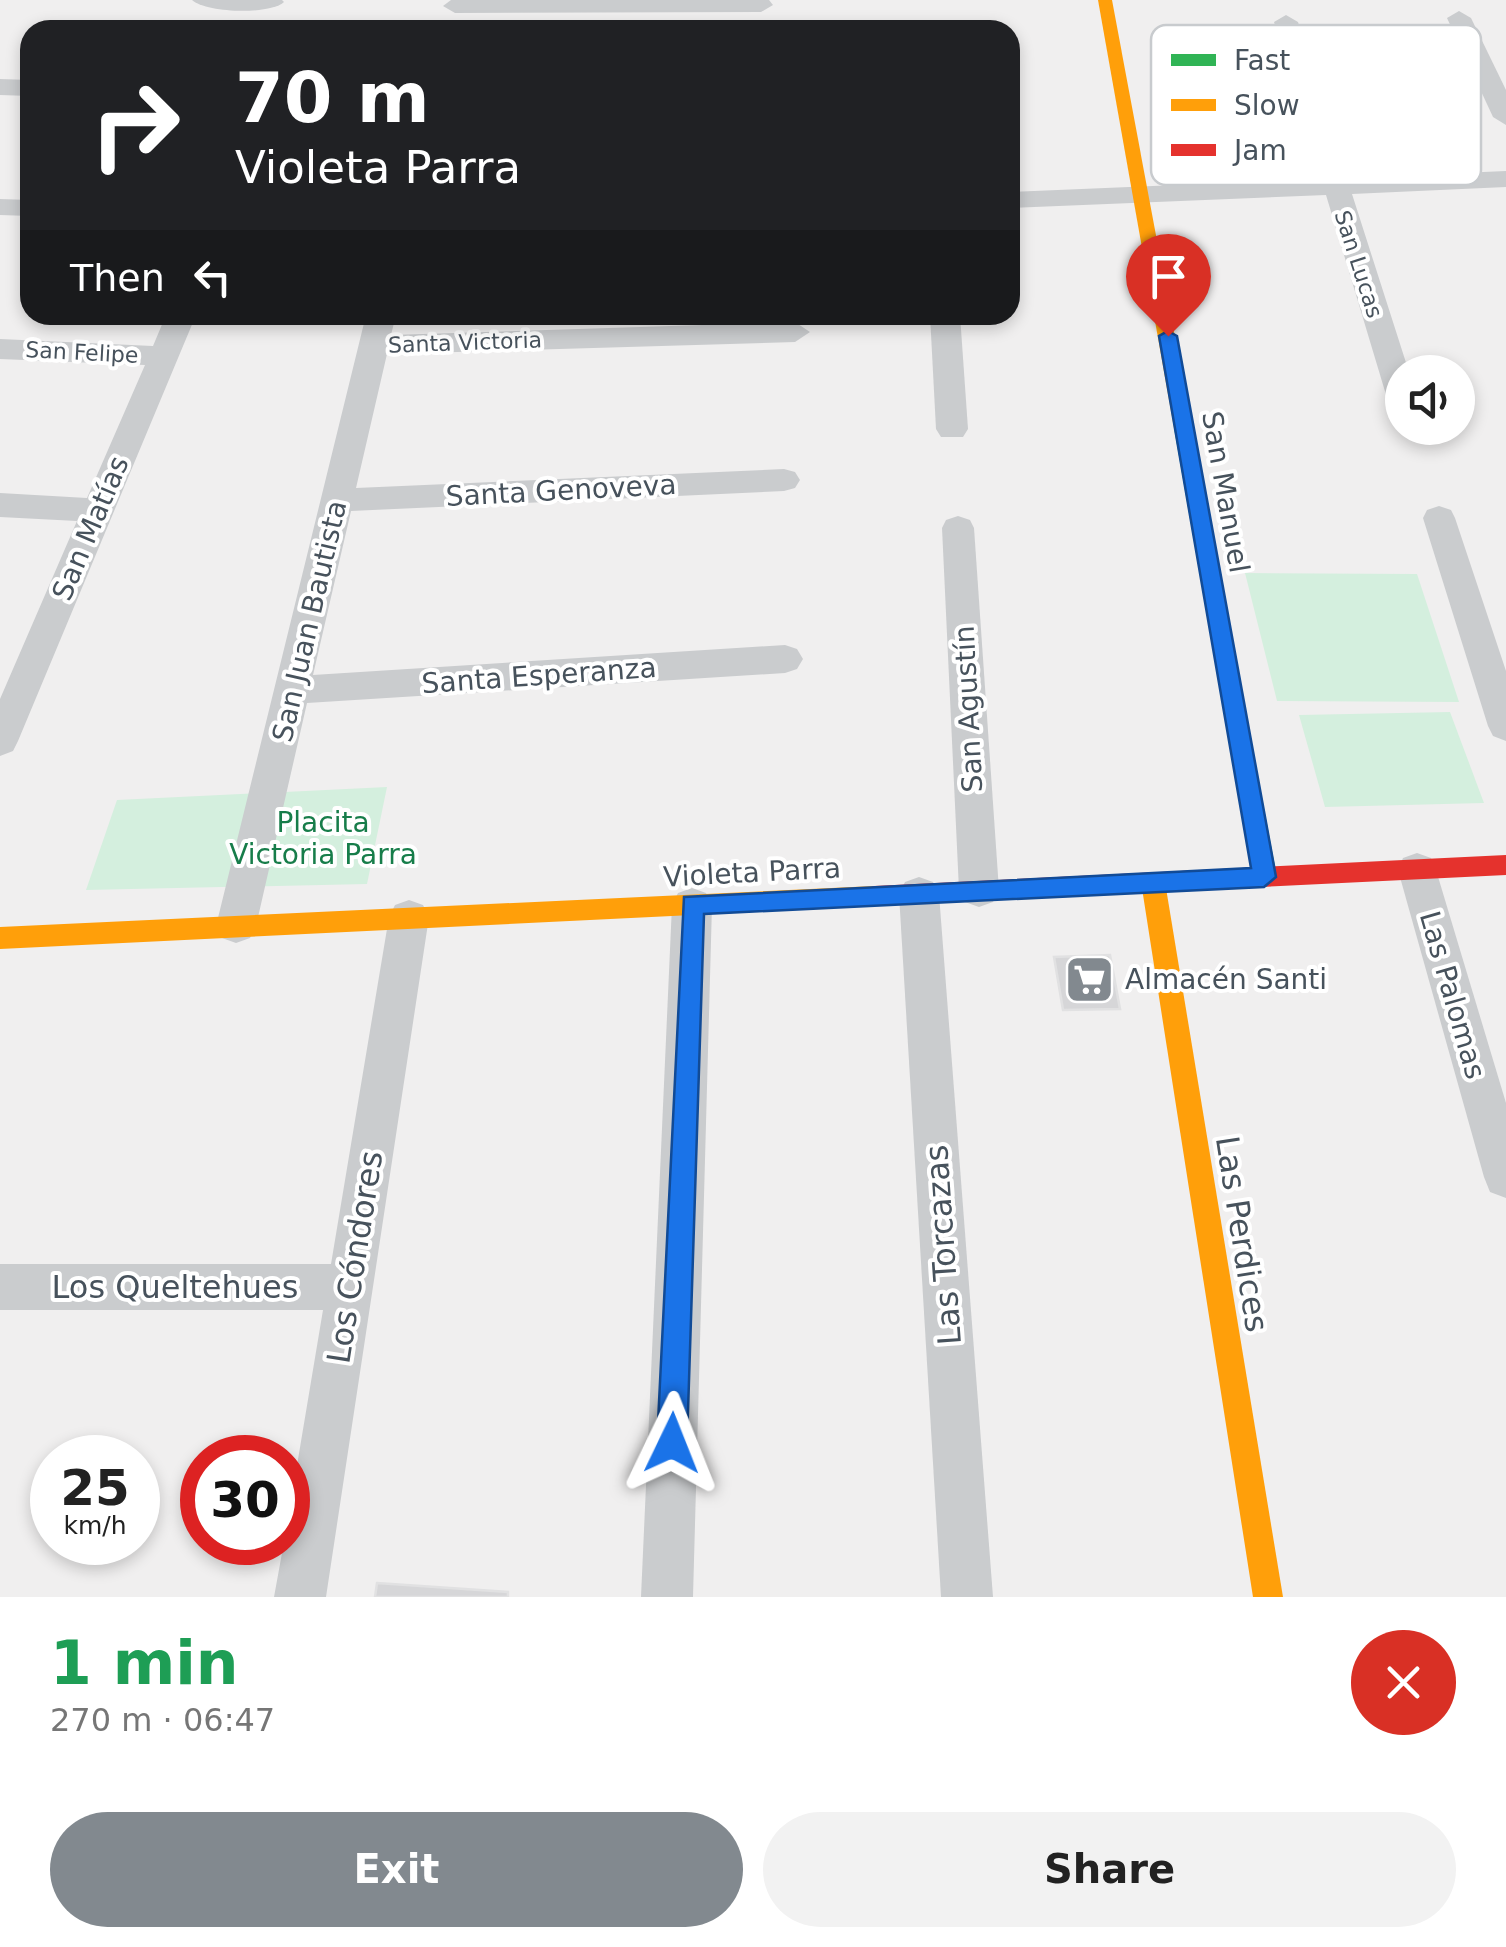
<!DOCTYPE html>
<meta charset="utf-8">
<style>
:root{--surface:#fff;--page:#f2f2f2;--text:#222;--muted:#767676;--accent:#82898f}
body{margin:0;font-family:"DejaVu Sans",sans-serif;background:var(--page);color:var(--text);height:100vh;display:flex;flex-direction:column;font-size:38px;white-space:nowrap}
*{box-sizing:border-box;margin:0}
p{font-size:32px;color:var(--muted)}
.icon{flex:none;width:55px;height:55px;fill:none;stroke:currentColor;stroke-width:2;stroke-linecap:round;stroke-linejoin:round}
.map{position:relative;height:1597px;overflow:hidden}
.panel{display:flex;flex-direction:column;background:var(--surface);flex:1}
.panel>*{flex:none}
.hud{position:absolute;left:20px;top:20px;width:1000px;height:305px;border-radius:30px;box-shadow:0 5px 15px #0003;background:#202124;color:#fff;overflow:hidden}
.tools{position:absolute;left:1385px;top:355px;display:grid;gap:20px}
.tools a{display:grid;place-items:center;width:90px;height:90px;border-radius:50%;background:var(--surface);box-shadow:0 5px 15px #0003;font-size:50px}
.speed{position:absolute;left:30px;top:1435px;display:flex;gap:20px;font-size:50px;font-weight:700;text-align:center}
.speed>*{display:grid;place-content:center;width:130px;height:130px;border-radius:50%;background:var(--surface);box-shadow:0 5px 15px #0003;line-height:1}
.speed small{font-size:25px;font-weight:400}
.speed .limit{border:15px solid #d22;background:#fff;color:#111}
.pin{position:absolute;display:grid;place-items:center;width:85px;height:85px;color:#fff;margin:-102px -42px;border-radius:50% 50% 50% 0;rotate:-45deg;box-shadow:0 0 10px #0007}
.pin .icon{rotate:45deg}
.me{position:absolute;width:110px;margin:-55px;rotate:2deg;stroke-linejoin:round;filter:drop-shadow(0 0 8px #0008)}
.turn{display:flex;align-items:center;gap:35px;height:210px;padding:0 50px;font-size:45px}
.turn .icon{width:130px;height:130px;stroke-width:2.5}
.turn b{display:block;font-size:70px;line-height:85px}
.then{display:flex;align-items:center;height:95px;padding:0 50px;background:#0003;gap:20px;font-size:38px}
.round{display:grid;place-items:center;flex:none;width:105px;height:105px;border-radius:52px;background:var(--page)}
.headline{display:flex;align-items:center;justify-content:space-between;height:170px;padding:0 50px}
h1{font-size:60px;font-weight:800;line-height:75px;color:#1e9e55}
.button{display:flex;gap:20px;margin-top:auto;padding:20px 50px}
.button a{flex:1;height:115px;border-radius:60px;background:var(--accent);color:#fff;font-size:40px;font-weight:800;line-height:115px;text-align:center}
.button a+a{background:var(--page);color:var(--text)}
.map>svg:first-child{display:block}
.green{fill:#d4efde}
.building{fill:#d6d6d8;stroke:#e1e1e2;stroke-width:2.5}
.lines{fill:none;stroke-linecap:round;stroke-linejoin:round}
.street{fill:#caccce;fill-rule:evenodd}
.fast{fill:#30b455;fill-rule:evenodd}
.slow{fill:#ff9f0a;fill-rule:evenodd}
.jam{fill:#e5322d;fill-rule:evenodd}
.route{fill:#1a73e8;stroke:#114b97;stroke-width:2.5}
.labels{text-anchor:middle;stroke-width:8;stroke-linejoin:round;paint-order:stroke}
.far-street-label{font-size:22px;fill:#47525c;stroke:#fff}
.street-label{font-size:28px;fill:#47525c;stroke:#fff}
.park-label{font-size:28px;fill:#177d4a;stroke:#fff}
.poi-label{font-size:28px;fill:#47525c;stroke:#fff;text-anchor:start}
.near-street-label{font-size:32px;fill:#47525c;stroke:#fff}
.key{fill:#fff;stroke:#c8cbce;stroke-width:2.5}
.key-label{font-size:28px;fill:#47525c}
</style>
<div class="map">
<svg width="1506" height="1597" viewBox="0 0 1506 1597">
<rect width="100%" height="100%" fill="#f0efef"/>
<g class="green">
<path d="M1245 573 1417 574 1459 702 1277 701Z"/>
<path d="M1450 712 1484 803 1325 807 1299 715Z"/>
<path d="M387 787 367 884 86 890 117 800Z"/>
</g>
<g class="building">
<path d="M1110 955 1120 1009 1063 1010 1054 957Z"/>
<path d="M377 1583 508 1592V1597H375Z"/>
</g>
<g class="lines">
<g class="street">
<path d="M192 0H282L284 2C270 15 206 13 192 0Z"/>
<path d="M451 0H769L773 5 761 12 455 13 443 6Z"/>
<path d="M1459 11 1471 18 1506 90V125L1493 117 1447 18Z"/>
<path d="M1286 15 1298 22 1347 178 1506 171V187L1352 194 1409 372H1402V408L1391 405 1387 398 1326 195 1010 208V192L1321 179 1274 22Z"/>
<path d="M929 21 938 23 941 30H917Z"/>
<path d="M0 79 30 80V96L0 95Z"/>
<path d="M0 199 30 200V216L0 215Z"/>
<path d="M166 315H196L18 741 13 751 0 756V699L77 521 0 517V493L87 498 145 365 0 359V339L153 346Z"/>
<path d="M366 315H396L391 335 795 322 810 332 795 342 387 354 356 488 784 469 795 472 800 480 795 488 784 491 351 511 313 675 785 645 797 649 803 659 797 669 785 673 307 703 256 926 250 938 236 943 222 938 216 926Z"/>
<path d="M930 315H960L968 429 963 437H941L936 429Z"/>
<path d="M1439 506 1451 510 1455 518 1506 671V741L1493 736 1488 726 1423 518 1427 510Z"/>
<path d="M958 516 970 520 974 528 999 890 993 902 979 907 965 902 959 890 942 528 946 520Z"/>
<path d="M1417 853 1431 858 1436 870 1506 1103V1198L1490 1192 1484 1177 1398 870 1403 858Z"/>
<path d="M919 877 933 882 939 894 993 1597H941L899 894 905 882Z"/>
<path d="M692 888 706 893 712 905 693 1597H641L672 905 678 893Z"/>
<path d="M409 900 423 905 429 917 326 1597H274L284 1542H288V1519L323 1310H0V1264H331L389 917 395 905Z"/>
</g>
<path class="fast" d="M1183 422 1192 428 1277 877 1273 884 1265 887 1257 884 1253 877 1174 428Z"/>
<g class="slow">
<path d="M1098 0H1112L1192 428 1183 434 1174 428Z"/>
<path d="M1153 872 1161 875 1165 882 1283 1597H1253L1141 882 1145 875Z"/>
<path d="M874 886 882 889 886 896 882 903 874 906 0 949V927Z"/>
</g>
<path class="jam" d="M1506 855V875L874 906 866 903 862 896 866 889 874 886Z"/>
</g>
<path class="route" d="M1168 331 1177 336 1276 877 1264 887 704 914 687 1443 683 1454 672 1458 662 1454 657 1443 684 897 1251 868 1159 336Z"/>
<defs>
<symbol id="supermarket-square" viewBox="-11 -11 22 22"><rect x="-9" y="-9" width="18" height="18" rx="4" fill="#82898f" stroke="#fff"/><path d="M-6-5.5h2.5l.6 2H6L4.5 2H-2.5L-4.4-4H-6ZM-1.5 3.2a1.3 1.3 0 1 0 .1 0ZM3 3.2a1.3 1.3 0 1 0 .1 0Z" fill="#fff"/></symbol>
</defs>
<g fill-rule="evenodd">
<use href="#supermarket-square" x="1062" y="952" width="55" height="55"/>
</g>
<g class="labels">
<g class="far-street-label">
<text transform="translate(1359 264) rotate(72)" y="8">San Lucas</text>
<text transform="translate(465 342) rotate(-2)" y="8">Santa Victoria</text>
<text transform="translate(82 352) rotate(3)" y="8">San Felipe</text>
</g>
<g class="street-label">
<text transform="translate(561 490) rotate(-3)" y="10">Santa Genoveva</text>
<text transform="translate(1226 492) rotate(80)" y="10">San Manuel</text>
<text transform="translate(90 528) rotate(-67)" y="10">San Matías</text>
<text transform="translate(309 621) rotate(-77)" y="10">San Juan Bautista</text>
<text transform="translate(539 675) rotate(-4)" y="10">Santa Esperanza</text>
<text transform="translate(968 709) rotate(-93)" y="10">San Agustín</text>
<text transform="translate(752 872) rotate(-3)" y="10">Violeta Parra</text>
<text transform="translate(1453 995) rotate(74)" y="10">Las Palomas</text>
</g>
<g class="park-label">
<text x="323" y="832">Placita<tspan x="323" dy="32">Victoria Parra</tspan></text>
</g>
<g class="poi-label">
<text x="1125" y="989">Almacén Santi</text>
</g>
<g class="near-street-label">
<text transform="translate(1242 1234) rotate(81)" y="11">Las Perdices</text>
<text transform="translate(943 1245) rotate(-94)" y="11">Las Torcazas</text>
<text transform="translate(355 1257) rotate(-81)" y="11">Los Cóndores</text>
<text x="175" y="1298">Los Queltehues</text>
</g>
</g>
<rect x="1151" y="25" width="330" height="160" rx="15" class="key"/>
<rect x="1171" y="54" width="45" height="12" fill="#30b455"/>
<rect x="1171" y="99" width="45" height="12" fill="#ff9f0a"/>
<rect x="1171" y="144" width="45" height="12" fill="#e5322d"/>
<g class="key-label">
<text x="1234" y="70">Fast</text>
<text x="1234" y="115">Slow</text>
<text x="1234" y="160">Jam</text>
</g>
</svg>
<div class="tools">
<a><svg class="icon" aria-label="sound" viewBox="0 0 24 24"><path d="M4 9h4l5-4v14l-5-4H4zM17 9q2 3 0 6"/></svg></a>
</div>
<div class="speed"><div>25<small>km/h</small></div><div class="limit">30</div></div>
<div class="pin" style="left:1168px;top:336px;background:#d93025"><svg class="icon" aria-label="arrive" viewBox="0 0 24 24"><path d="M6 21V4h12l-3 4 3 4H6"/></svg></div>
<svg class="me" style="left:672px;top:1443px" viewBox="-20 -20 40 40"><path d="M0-17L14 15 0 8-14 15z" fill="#1a73e8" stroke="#fff" stroke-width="4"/></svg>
<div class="hud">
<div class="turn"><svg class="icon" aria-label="right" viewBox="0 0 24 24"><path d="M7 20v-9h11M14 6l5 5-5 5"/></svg><div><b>70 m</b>Violeta Parra</div></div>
<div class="then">Then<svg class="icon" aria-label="left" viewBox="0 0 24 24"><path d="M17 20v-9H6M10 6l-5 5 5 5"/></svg></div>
</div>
</div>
<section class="panel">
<div class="headline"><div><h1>1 min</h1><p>270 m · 06:47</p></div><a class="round" style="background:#d93025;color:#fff"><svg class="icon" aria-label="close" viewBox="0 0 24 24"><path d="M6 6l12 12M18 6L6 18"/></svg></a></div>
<div class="button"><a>Exit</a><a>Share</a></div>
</section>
